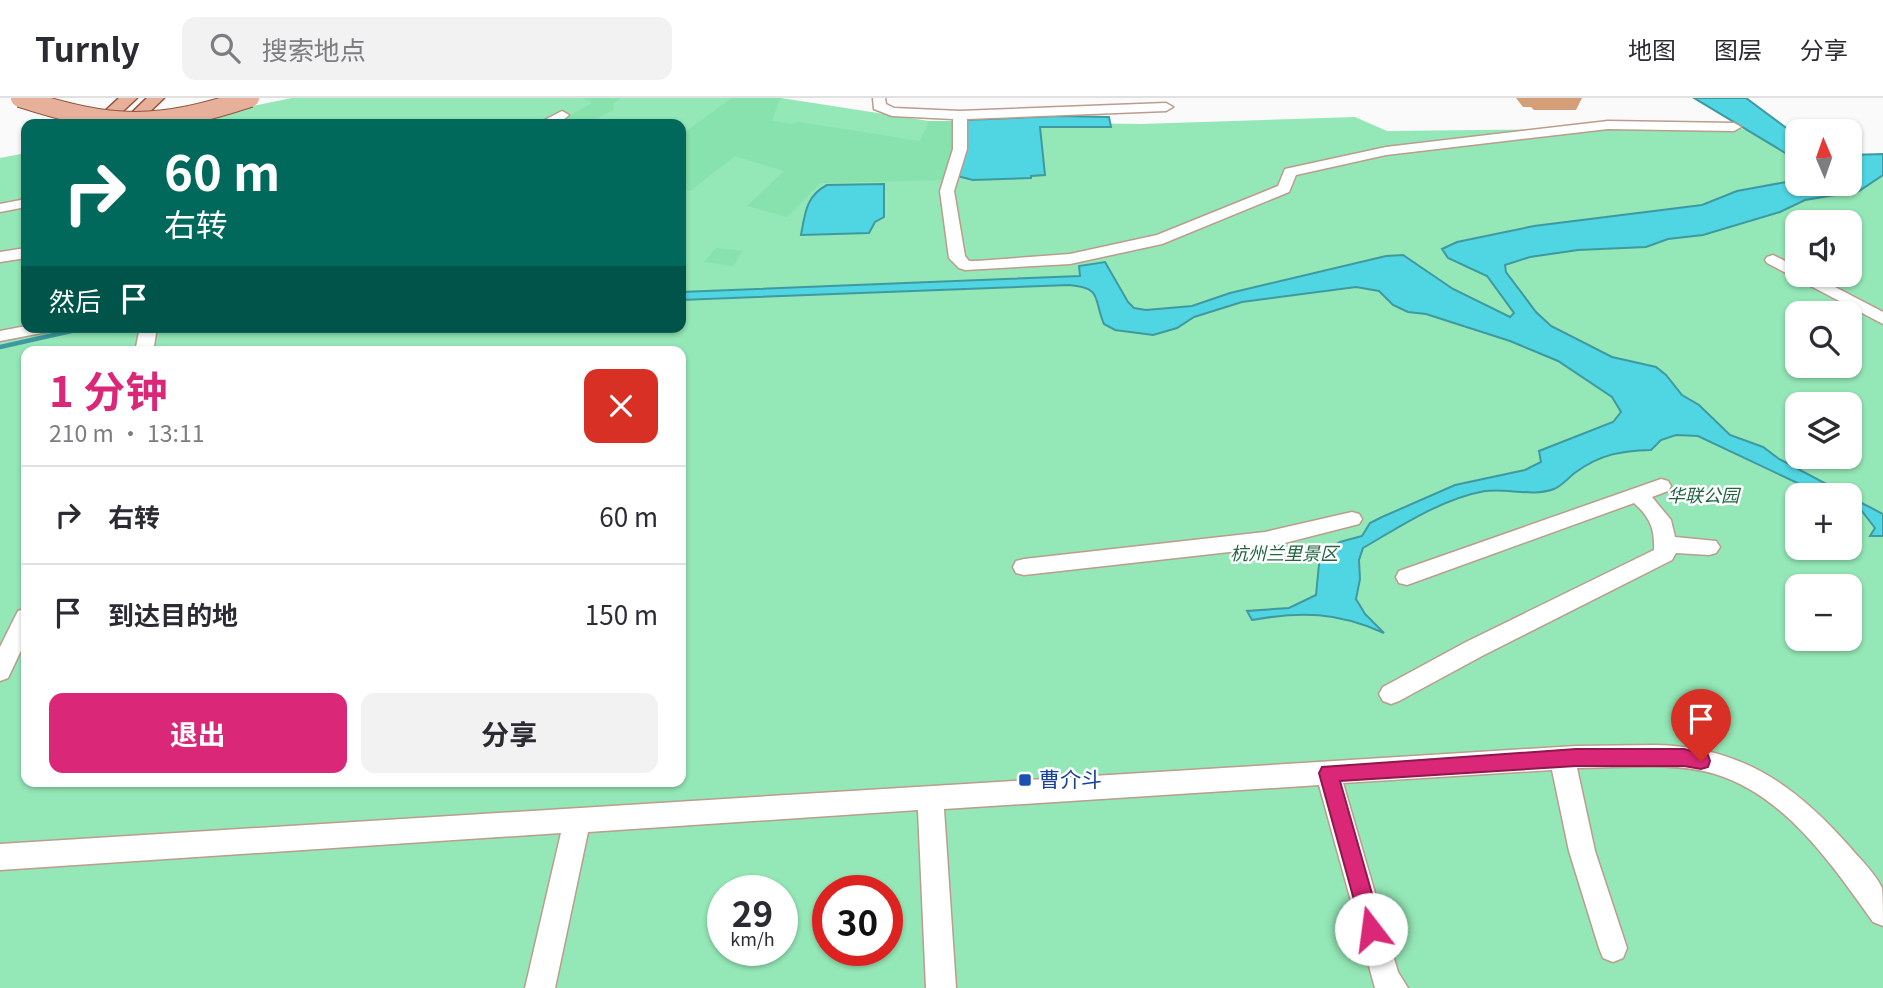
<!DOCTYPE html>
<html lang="zh">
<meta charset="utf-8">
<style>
:root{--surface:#fff;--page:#f2f2f3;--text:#2b2b33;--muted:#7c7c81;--line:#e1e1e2;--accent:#db2777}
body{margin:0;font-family:Georgia,"Noto Sans SC",serif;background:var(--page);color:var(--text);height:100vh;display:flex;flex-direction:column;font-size:26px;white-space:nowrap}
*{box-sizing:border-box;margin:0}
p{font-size:23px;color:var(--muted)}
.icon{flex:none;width:38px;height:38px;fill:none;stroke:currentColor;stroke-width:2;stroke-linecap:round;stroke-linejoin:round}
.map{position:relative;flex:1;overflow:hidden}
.details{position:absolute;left:21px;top:248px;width:665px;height:441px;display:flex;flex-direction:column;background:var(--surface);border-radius:14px;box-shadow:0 2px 5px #0004}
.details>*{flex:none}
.top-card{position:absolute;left:21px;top:21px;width:665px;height:214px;border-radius:14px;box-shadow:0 2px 5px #0004;background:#00695c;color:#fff;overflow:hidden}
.needle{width:46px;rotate:358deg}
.controls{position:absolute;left:1785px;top:21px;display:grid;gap:14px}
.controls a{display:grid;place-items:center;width:77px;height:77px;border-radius:14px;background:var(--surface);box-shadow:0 2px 5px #0004;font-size:35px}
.speed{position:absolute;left:707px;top:777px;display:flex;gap:14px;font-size:35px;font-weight:700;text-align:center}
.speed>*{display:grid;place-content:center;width:91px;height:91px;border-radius:50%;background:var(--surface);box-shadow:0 2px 5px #0004;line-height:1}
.speed small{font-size:18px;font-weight:400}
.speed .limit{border:10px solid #d22;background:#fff;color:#111}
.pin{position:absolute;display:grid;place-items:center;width:60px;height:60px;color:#fff;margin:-72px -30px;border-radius:50% 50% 50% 0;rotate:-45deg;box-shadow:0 0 7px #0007}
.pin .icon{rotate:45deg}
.me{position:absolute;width:77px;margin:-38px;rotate:345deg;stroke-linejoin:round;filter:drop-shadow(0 0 5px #0008)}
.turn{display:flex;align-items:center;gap:24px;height:147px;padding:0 28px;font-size:32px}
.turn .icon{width:91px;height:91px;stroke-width:2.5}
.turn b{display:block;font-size:49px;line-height:60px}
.then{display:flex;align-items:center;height:66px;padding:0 28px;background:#0003;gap:14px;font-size:26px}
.round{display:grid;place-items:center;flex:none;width:74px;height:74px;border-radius:14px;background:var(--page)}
.summary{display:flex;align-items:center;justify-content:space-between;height:119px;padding:0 28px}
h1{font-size:42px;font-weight:700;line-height:52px;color:var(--accent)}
.primary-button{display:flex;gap:14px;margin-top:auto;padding:14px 28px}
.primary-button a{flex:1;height:80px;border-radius:14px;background:var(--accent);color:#fff;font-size:28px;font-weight:700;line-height:80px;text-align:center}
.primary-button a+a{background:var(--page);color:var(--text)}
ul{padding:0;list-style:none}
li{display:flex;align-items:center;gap:21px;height:98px;padding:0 28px;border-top:2px solid var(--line)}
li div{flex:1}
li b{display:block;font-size:26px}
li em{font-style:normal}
header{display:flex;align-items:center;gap:42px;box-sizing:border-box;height:98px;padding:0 35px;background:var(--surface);border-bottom:2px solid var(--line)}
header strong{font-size:33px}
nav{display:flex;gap:38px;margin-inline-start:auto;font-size:24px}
.search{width:490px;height:63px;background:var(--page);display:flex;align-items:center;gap:18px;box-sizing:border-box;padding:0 24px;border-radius:14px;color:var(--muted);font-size:26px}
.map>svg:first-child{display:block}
.green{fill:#94e7b6;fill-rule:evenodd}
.forest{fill:#87e2ad}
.water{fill:#50d6e3;stroke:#3f99a1;stroke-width:2}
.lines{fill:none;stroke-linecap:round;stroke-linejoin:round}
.stream{stroke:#3f99a1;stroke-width:4.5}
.minor-casing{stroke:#bb9c8d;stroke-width:3}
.major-casing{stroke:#93543c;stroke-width:3}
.minor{fill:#fff;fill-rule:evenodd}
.major{fill:#e6b09b;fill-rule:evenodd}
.major-bridge-casing{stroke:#93543c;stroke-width:20;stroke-linecap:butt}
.major-bridge{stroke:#e6b09b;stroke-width:18}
.wall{fill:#d49e79}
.route{fill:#db2777;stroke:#8e194d;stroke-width:2}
.transit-dot{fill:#1a4fb4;stroke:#fff;stroke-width:2.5}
.labels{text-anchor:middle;stroke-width:5;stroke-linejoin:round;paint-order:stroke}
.park-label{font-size:18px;font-style:italic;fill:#226442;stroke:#fff}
.near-transit-label{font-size:21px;fill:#164399;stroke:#fff;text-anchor:start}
</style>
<header>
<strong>Turnly</strong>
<div class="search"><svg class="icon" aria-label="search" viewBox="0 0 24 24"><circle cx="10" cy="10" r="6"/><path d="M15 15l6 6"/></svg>搜索地点</div>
<nav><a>地图</a><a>图层</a><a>分享</a></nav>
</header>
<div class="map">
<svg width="1883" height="890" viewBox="0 0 1883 890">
<rect width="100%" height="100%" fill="#fafafa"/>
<path class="green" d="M292 0H781L929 23 1141 26 1355 19 1387 33 1734 29 1797 45V86H1850V56L1883 58V890H0V60L26 55V229H681V26H164ZM1797 124H1850V177H1797ZM1797 215H1850V268H1797ZM26 254H681V684H26ZM1797 306H1850V359H1797ZM1797 397H1850V450H1797ZM1797 488H1850V541H1797ZM723 793H782V852H723ZM828 793H887V852H828Z"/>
<g class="forest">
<path d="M583 0H621L613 6 614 11 588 26H555L592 5Z"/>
<path d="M732 0H780L772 23 791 26 798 24 920 43 929 23H956L958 43 943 82 821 85 787 119 747 108 784 73 735 58 690 93 681 90V37Z"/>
<path d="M716 150 743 153 733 168 704 164Z"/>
</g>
<g class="water">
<path d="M1694 0H1746L1797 38V62Z"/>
<path d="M1056 18 1109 19 1111 29H1040L1045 77 1031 78V80L973 82 957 78 965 22Z"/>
<path d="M1883 56V77L1859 93 1805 102 1780 114 1703 137 1668 141 1646 149 1578 152 1530 159 1505 167 1506 174 1536 214 1551 228 1612 259 1656 269 1666 277 1682 297 1699 307 1730 337 1763 349 1779 361 1847 397H1828L1808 390 1698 338 1676 337 1661 342 1651 352C1621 353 1601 356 1576 374 1569 379 1562 388 1554 391 1533 399 1507 390 1485 393 1441 401 1401 428 1363 450L1359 462 1360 481 1356 501 1365 516 1384 535C1338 514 1301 513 1252 522L1247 513 1289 510 1316 497 1320 456 1340 444 1362 438 1370 425 1382 419 1455 387 1525 372 1541 364 1539 353 1613 324 1621 314 1612 299 1558 263 1510 243 1426 216 1408 214 1393 207 1379 193 1356 189 1242 204 1194 219 1177 230 1153 237 1115 232 1104 226C1093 200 1103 190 1069 187L681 202V194L1080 178 1079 168 1105 164 1128 204 1134 210 1146 212 1192 208 1230 195 1386 158 1403 157 1453 191 1510 219 1514 215 1487 178 1448 160 1442 151 1457 144 1534 128 1702 107 1737 93 1797 82V86H1850V57Z"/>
<path d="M884 86V119L875 124 869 135 801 137C805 115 806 98 827 87Z"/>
<path d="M1850 399 1883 416V438H1870L1875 430 1861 412 1850 406Z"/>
</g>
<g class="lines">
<path class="stream" d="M0 249 89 229"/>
<defs>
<g id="minor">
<path d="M873 0H885L886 6 894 10 960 13 1166 5 1173 9 1166 13 967 21V51L954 93 965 158 969 163H977L1070 156 1157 137 1278 88 1285 71 1386 49 1608 23 1734 25 1741 29 1734 33 1608 31 1386 57 1296 77 1289 94 1162 146 1070 166 965 172 959 170 949 160 940 93 953 51V21L892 18 874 11Z"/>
<path d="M562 13 569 17C560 26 549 27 537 26Z"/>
<path d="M26 101V109L0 114V106Z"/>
<path d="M26 150V160L0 164V154Z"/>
<path d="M1773 157 1797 169V177H1812L1883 214V226L1767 165 1765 162 1767 159Z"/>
<path d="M26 228 54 229 52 233 0 243V233Z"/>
<path d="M140 229H157L153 254H135Z"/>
<path d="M1661 381 1668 383 1671 388 1668 393 1652 399 1671 422 1675 439 1716 443 1720 449 1716 455 1709 457 1676 455 1672 462 1482 558 1399 603 1391 606 1383 603 1379 596 1383 589 1466 544 1654 452C1655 431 1650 419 1634 405L1407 487 1399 485 1396 479 1399 473Z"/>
<path d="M1352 414 1359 416 1362 421 1359 426 1265 450 1024 477 1016 475 1013 469 1016 463 1024 461 1265 434Z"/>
<path d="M26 510V542L8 580 0 583V549L18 513Z"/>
<path d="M1656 647C1741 649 1794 686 1849 748 1859 760 1876 776 1882 790 1883 800 1883 817 1883 828L1873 824C1833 768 1785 697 1715 676 1671 663 1622 670 1577 670L1595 753 1627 850 1623 860 1613 864 1603 860 1599 850 1569 753 1552 672 1343 685 1398 874 1408 890H1375L1319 687 944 711 956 890H926L918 712 588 734 555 890H525L561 735 0 772V746L1576 648Z"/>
</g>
<g id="major">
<path d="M119 0H137L109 26H91Z"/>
<path d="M147 0H164L137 26H120Z"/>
</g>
</defs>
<use href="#minor" class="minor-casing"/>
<use href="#major" class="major-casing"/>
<use href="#minor" class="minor"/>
<use href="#major" class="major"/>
<defs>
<path id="major-bridge" d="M20 0C113 30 156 31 250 0"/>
</defs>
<use href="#major-bridge" class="major-bridge-casing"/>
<use href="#major-bridge" class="major-bridge"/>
</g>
<path class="wall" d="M1516 0H1582L1576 12H1534L1531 9H1523Z"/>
<path class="route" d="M1576 651H1684L1708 657 1710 663 1708 669 1701 671 1684 668H1576L1340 683 1382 831 1379 838 1371 841 1364 838 1319 675 1322 669Z"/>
<rect class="transit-dot" x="1018" y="675" width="14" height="14" rx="3.5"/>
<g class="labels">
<g class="park-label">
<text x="1703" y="404">华联公园</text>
<text x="1284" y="462">杭州兰里景区</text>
</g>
<g class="near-transit-label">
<text x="1039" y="689">曹介斗</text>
</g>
</g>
</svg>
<div class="controls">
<a><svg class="needle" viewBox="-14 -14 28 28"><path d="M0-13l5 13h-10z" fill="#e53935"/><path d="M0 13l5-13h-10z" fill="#7c7c81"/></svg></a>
<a><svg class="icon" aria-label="sound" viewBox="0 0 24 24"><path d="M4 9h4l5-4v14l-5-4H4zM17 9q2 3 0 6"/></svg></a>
<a><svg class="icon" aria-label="search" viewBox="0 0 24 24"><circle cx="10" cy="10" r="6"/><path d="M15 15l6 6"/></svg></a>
<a><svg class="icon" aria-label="layers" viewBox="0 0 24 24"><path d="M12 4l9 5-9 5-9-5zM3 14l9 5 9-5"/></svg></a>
<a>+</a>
<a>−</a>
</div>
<div class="speed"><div>29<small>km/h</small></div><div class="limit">30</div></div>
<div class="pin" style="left:1701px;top:663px;background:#d93025"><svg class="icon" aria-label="arrive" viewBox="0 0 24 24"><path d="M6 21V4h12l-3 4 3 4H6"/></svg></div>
<svg class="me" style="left:1371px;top:831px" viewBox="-20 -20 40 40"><circle r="19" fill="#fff"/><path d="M0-13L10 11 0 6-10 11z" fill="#db2777"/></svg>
<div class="top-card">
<div class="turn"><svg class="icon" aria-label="right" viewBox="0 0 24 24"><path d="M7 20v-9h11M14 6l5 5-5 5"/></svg><div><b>60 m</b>右转</div></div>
<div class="then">然后<svg class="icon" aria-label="arrive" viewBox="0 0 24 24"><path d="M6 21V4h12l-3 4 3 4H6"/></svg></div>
</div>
<section class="details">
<div class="summary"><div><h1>1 分钟</h1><p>210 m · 13:11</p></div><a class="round" style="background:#d93025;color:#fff"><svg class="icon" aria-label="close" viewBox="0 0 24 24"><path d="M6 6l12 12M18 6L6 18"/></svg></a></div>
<ul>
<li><svg class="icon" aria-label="right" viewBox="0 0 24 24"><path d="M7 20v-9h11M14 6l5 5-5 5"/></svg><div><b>右转</b></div><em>60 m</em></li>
<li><svg class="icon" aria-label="arrive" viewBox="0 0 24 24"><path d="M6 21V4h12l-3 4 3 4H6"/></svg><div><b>到达目的地</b></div><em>150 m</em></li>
</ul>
<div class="primary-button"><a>退出</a><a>分享</a></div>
</section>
</div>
